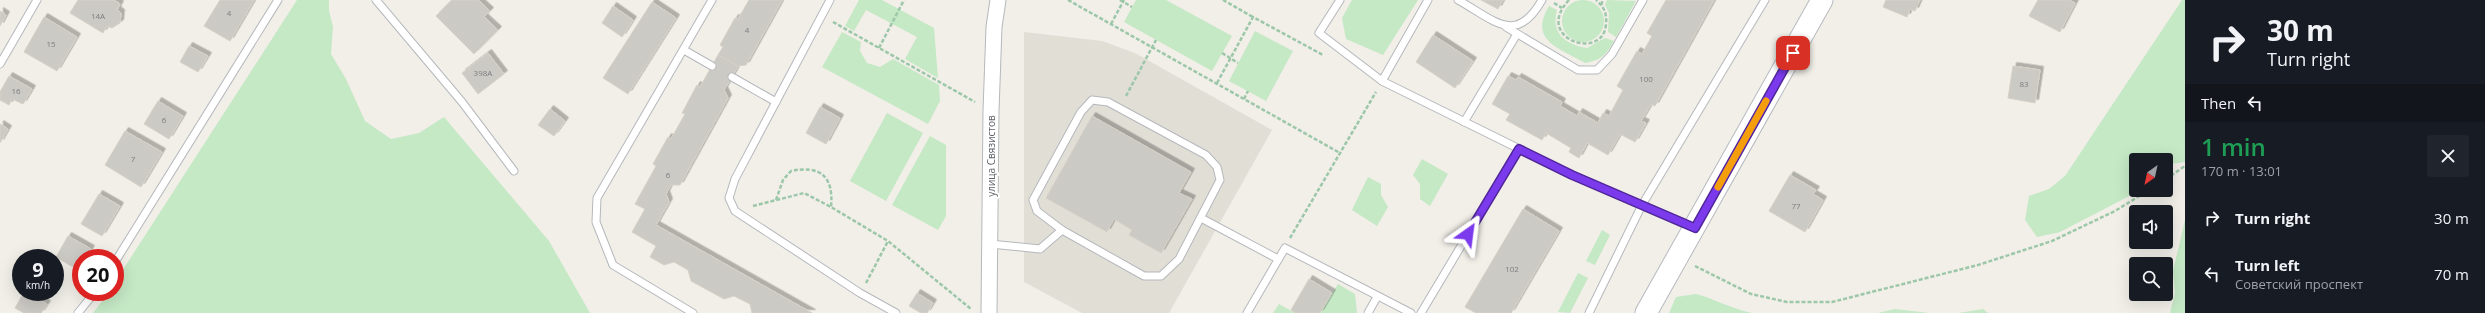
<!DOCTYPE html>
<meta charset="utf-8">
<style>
:root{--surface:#171b24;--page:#20242c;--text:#f1f3f6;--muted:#9ea1a6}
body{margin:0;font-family:"Open Sans",sans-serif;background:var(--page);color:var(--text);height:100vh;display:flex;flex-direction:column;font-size:15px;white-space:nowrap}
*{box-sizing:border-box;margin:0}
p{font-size:13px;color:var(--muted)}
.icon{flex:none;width:22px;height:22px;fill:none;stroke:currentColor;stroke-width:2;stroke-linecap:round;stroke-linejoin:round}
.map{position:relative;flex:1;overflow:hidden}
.drawer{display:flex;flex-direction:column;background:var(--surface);width:300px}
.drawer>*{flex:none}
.top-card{background:#171b24;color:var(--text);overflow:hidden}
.needle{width:26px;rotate:213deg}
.buttons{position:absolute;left:2129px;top:153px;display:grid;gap:8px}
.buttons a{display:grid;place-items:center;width:44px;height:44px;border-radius:4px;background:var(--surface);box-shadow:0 4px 16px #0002;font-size:20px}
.speed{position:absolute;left:12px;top:249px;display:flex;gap:8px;font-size:20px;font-weight:700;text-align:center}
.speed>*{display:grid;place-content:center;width:52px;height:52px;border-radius:50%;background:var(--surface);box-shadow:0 4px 16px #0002;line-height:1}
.speed small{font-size:10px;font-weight:400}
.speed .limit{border:6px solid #d22;background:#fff;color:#111}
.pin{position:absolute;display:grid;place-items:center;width:34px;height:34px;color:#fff;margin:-17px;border-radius:8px;box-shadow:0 2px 6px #0006}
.me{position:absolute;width:44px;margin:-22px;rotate:31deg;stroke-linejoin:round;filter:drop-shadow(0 0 3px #0008)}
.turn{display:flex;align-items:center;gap:14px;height:84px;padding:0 16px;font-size:18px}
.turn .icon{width:52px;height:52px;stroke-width:2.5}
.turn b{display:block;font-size:28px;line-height:34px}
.then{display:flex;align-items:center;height:38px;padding:0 16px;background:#0003;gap:8px;font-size:15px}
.round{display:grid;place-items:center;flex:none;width:42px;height:42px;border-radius:4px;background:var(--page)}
.overview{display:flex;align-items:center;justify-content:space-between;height:68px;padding:0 16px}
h1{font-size:24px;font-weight:600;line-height:30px;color:#1e9e55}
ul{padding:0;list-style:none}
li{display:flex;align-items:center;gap:12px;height:56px;padding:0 16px}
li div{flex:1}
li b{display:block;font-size:15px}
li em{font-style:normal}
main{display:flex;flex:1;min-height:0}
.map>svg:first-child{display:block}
.education{fill:#e1ded6}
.green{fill:#c5e8c5}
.building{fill:#cccac5;stroke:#d6d1c6;filter:url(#shadow)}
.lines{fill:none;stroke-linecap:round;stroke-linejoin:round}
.lane-casing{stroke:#b5b8bc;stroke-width:9}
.street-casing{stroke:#b5b8bc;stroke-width:17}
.secondary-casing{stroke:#b6babf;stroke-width:23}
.path{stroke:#9cc7a9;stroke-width:2.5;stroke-dasharray:4 2;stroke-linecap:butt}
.lane{stroke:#fff;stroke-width:7}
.street{stroke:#fff;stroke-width:15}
.secondary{stroke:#fff;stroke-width:21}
.route-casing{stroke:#51269a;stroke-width:10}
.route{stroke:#7c3aed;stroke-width:7}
.slow{stroke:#f59e0b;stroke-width:7}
.labels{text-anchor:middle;stroke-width:4;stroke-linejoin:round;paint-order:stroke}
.number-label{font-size:8px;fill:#7a7d7f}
.street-label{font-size:10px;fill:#5f6368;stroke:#fff}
</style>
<main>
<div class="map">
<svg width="2185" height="313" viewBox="0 0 2185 313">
<defs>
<filter id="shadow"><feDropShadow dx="3.5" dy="-3.5" stdDeviation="0" flood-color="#0004"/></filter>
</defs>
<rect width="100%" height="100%" fill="#f1efe8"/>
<path class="education" d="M1024 32 1102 41 1135 53 1272 130 1169 313H1082L1024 282Z"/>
<g class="green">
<circle cx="1583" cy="21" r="21"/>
<path d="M297 0H329V11L333 27 331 54 346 79 365 121 391 139 419 133 444 117 549 241 590 313H93L109 292H115V282Z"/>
<path d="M859 0H882L934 28 938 78 905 59 917 37 866 10 854 31 845 26Z"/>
<path d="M1136 0H1166L1232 36 1212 71 1124 22Z"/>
<path d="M1352 0H1418L1383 55 1346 39 1342 18Z"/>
<path d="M1607 0 1636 1 1616 37 1608 32 1609 13 1605 5Z"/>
<path d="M2182 0H2185V162L2171 164 2166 169V160H2136V190H2141L2060 232 2037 237 2025 220 2029 196 2049 189 2065 176Z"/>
<path d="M1549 6 1557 10C1551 33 1564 44 1587 48L1605 38 1614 41C1606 55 1601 60 1585 63 1560 48 1528 41 1549 6Z"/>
<path d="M1255 31 1293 51 1266 101 1229 81Z"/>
<path d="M842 32 861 42 860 51 867 63 880 67 893 59 939 85 940 101 928 124 822 67Z"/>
<path d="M887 113 923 133 886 201 850 181Z"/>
<path d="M930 136 946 145V216L938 230 892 205Z"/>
<path d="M1422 159 1448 174 1430 206 1420 199V184L1413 175Z"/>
<path d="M1368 177 1381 184V195L1388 207 1377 226 1352 210Z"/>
<path d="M2185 220V313H2170L2175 293 2173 271Z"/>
<path d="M1602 230 1610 235 1595 265 1586 261Z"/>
<path d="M1578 273 1588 278 1570 313 1558 312Z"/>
<path d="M1338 284 1355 294 1357 313H1320Z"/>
<path d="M1696 294C1715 299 1732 309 1752 313H1669L1676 297Z"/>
<path d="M1279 304 1295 313H1273Z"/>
<path d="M1895 309 1929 313H1878Z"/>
<path d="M1983 309 1988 313H1959Z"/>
</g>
<g class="building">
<path d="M78 0H114L120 4 117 10 121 13 120 23 112 28 107 26 103 33 70 13Z"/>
<path d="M220 0H254L230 41 204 26Z"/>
<path d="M452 0H478L490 11 484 17 498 30 474 54 436 16Z"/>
<path d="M749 0H782L746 65 738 66 718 55 723 47 720 45 735 18 738 19Z"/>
<path d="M1481 0H1503L1498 9Z"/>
<path d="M1666 0H1714L1655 106 1651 104 1641 121 1646 123 1635 142 1620 134 1608 155 1587 143 1579 158 1569 152 1571 148 1546 133 1542 140 1506 120 1510 114 1492 104 1508 76 1516 80 1518 77 1562 102 1560 106 1577 116 1579 112 1598 123 1603 113 1609 116 1623 90 1617 86 1637 51 1642 54 1652 36 1647 33Z"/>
<path d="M1886 0H1920L1915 11 1910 9 1907 17 1883 7Z"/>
<path d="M2038 0H2069L2075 3 2060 32 2029 16Z"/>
<path d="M652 2 676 18 628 94 603 78Z"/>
<path d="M613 6 633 20 622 37 602 23Z"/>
<path d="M0 11 6 15 0 26Z"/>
<path d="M44 17 77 37 57 71 24 52Z"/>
<path d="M1433 35 1473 61 1455 88 1416 62Z"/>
<path d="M189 46 208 56 198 72 180 62Z"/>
<path d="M488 53 504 74 478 94 462 73Z"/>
<path d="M718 55 738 66 724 90 728 98 680 185H671L666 194 669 202 656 225 812 313H752L750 304 734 296 724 299 691 281 688 270 674 262 664 265 650 257 656 246 632 232 645 209 635 204 656 166 653 164 668 137 671 139 685 114 682 113 697 85 700 87Z"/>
<path d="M2013 66 2040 70 2035 103 2008 98Z"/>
<path d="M9 76 32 89 23 104 12 99 9 105 0 100V92Z"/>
<path d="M158 101 183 116 169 139 144 124Z"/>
<path d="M820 107 840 118 826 144 806 133Z"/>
<path d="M550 109 565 121 554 136 538 125Z"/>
<path d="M1092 116 1191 172 1179 193 1192 199 1161 253 1129 235 1132 230 1114 219 1107 232 1046 198Z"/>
<path d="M0 124 8 129 0 143Z"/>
<path d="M125 131 162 152 141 187 105 165Z"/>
<path d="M1790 175 1816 190 1813 194 1823 200 1805 232 1769 211Z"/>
<path d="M99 194 120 206 102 236 81 224Z"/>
<path d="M1523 209 1559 231 1511 313H1476L1465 307Z"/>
<path d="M68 236 91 249 85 258H81L78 270 56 257Z"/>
<path d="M1309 279 1332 293 1320 313H1295L1291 310Z"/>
<path d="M24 292 47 304 41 313H24L15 308Z"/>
<path d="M917 293 933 303 927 313H921L909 306Z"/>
</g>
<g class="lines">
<defs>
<g id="lane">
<path d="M376 0 462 102 514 171"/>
<path d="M830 0 735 179 729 198 735 211 860 293 896 313"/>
<path d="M1340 0 1319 33 1382 81"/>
<path d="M1428 0 1382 81 1572 175 1693 228"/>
<path d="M1458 0C1494 20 1516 46 1542 0"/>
<path d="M1506 27 1578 70H1597L1612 54 1643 0"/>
<path d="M684 50 712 66"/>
<path d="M0 64 37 0"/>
<path d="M732 77 776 102"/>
<path d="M1092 100 1108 102 1206 155 1217 167 1220 180 1179 259 1161 276H1144L1062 230 1037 211 1033 200 1081 112Z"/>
<path d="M1464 122 1517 34"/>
<path d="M1201 218 1278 259"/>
<path d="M990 244 1040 249 1062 230"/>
<path d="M115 262 278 0"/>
<path d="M78 313 95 292"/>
<path d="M693 313 613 265 596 222 597 198 712 0"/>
<path d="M1247 313 1285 248 1411 313"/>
<path d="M1368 313 1377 297"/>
<path d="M1421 313 1519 149"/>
<path d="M1589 313 1642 205 1765 0"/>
</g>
<path id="street" d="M989 313 991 111 994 27 998 0"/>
<path id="secondary" d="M1646 313 1822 0"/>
</defs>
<use href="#lane" class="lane-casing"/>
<use href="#street" class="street-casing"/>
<use href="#secondary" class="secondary-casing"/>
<g class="path">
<path d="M1068 0 1340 153"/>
<path d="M1120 0 1132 7"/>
<path d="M1223 0 1253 17"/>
<path d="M1569 0C1532 39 1604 62 1606 24 1607 13 1604 7 1596 0"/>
<path d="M1554 3 1562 8"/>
<path d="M1601 5 1603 0"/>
<path d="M833 22 975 102"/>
<path d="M1111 24 1124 0"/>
<path d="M879 48 904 0"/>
<path d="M1222 53 1238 63"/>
<path d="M1217 83 1253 17 1323 55"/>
<path d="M1126 96 1156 40"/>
<path d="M1244 99 1248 91"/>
<path d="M2166 179 2185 166"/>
<path d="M776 200 783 180 791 171C820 165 834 176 831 207"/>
<path d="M753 206 804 193 831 207 888 241 971 309"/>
<path d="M1290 238 1376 92"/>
<path d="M1695 266 1751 294 1787 302H1832L1978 265 2052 241 2115 211 2149 190"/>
<path d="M866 283 888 241"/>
</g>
<use href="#lane" class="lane"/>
<use href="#street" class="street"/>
<use href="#secondary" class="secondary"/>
</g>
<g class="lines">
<defs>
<path id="route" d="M1468 234 1519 149 1572 175 1695 228 1793 53"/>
</defs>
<use href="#route" class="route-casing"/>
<use href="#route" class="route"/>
<path class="slow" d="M1718 187 1766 101"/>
</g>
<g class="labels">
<g class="number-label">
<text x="229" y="16">4</text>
<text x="98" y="19">14А</text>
<text x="747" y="33">4</text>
<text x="51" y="47">15</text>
<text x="483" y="76">398А</text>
<text x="1646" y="82">100</text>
<text x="2024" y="87">83</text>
<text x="16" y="94">16</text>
<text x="164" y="123">6</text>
<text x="133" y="162">7</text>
<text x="668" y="178">6</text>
<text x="1796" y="209">77</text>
<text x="1512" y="272">102</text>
</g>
<g class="street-label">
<text transform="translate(991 156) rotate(-90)" y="4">улица Связистов</text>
</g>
</g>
</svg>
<div class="buttons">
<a><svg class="needle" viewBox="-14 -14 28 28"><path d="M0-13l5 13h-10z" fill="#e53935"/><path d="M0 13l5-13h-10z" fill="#9ea1a6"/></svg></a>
<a><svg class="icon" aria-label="sound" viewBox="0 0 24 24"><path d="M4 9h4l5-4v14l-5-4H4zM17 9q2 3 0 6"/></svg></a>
<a><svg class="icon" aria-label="search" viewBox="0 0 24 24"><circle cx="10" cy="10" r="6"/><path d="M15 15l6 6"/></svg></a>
</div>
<div class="speed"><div>9<small>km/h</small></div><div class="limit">20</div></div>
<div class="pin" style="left:1793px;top:53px;background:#d93025"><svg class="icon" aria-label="arrive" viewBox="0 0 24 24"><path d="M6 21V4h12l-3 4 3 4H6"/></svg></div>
<svg class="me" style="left:1468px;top:234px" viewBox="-20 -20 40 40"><path d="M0-17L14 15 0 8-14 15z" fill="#7c3aed" stroke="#fff" stroke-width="4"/></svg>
</div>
<section class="drawer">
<div class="top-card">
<div class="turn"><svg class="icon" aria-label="right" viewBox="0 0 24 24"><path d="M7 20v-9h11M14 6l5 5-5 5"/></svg><div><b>30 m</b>Turn right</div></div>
<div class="then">Then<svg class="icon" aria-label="left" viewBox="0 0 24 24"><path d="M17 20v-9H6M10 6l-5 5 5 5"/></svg></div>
</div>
<div class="overview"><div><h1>1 min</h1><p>170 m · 13:01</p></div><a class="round"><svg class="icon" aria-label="close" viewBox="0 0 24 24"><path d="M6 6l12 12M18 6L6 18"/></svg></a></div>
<ul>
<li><svg class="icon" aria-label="right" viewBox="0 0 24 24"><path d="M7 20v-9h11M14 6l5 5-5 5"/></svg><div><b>Turn right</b></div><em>30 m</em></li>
<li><svg class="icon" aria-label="left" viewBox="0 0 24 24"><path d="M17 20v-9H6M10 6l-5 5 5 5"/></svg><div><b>Turn left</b><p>Советский проспект</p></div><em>70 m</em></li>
</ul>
</section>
</main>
